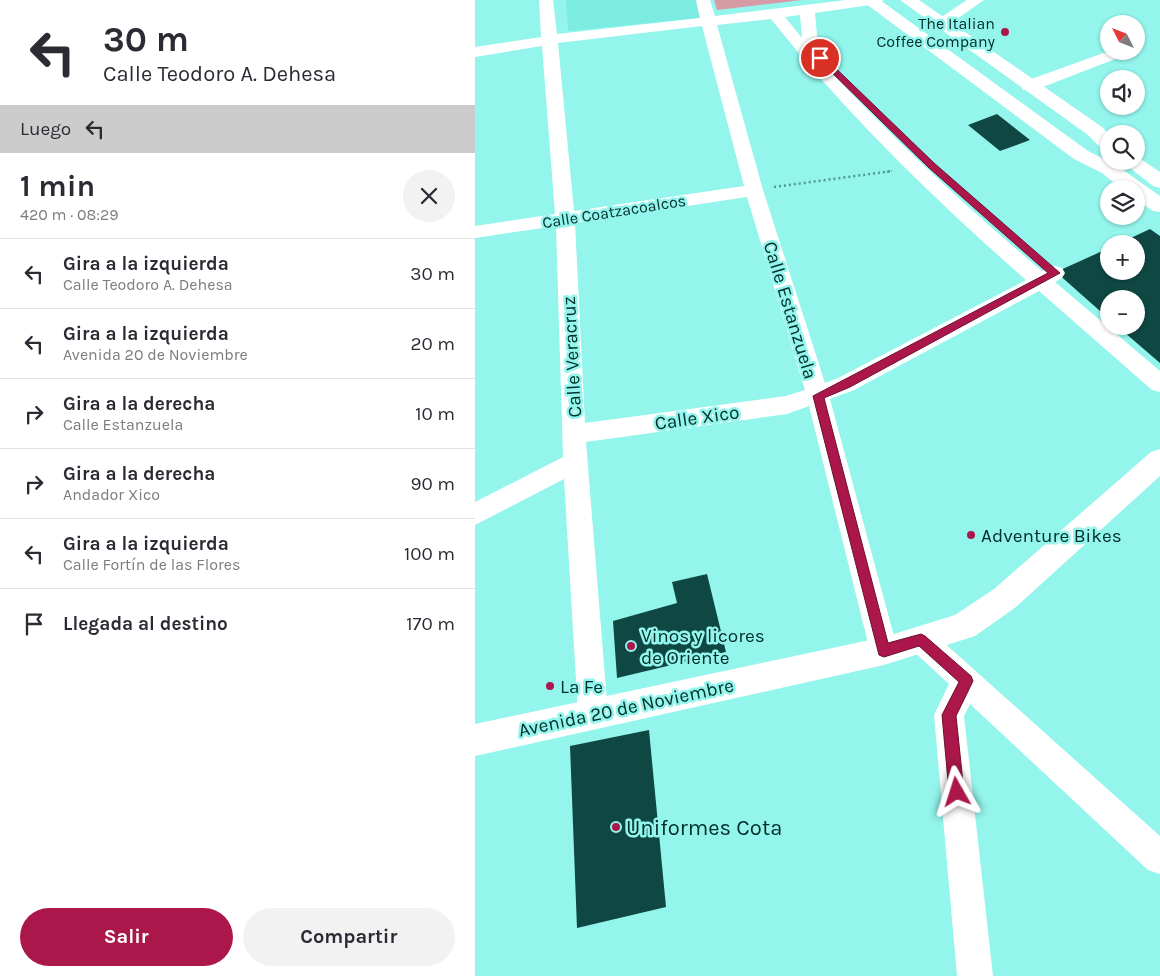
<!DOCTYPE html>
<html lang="es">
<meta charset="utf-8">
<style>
:root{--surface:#fff;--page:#f2f2f3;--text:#2b2b33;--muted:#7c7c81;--line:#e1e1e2;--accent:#ab174b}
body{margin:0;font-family:Karla,sans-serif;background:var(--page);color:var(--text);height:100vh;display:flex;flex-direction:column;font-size:19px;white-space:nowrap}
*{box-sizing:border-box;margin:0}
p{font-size:16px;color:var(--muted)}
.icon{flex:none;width:28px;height:28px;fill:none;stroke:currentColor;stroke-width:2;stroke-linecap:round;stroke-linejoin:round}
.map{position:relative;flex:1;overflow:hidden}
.sheet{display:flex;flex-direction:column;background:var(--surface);width:475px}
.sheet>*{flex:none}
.hud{background:#fff;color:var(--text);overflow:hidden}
.needle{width:32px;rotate:312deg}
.buttons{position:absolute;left:625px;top:15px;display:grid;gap:10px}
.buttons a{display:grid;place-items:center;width:45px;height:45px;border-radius:50%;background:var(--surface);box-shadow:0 1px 4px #0004;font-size:25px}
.pin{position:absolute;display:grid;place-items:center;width:42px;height:42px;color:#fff;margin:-21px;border:2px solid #fff;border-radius:50%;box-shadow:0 1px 5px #0007}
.me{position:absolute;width:55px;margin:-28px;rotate:354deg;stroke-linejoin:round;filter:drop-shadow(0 0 4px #0008)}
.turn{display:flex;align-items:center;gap:18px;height:105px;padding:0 20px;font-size:22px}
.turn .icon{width:65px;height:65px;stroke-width:2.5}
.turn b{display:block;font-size:35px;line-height:42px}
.then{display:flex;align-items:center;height:48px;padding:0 20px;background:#0003;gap:10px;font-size:19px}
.round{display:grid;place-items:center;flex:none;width:52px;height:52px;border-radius:26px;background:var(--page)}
.overview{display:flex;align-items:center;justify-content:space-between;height:85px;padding:0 20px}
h1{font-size:30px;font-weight:700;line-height:38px}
.primary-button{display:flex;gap:10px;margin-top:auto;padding:10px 20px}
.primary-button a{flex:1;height:58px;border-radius:30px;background:var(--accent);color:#fff;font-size:20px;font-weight:700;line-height:58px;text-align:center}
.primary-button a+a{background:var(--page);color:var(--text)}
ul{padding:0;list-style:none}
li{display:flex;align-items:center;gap:15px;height:70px;padding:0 20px;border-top:1px solid var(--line)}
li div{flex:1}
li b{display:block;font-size:19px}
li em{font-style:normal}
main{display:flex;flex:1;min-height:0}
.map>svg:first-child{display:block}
.built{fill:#7cebe1}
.green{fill:#d79ba5}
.building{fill:#0f4743}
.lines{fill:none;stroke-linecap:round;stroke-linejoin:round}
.path-far1{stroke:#4e9892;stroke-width:2;stroke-dasharray:2 2.5;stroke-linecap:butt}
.path{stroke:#4e9892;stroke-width:2.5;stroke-dasharray:2 3;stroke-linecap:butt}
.minor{fill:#fff;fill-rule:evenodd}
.major{fill:#fff;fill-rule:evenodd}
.route{fill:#ab174b;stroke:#6f0f31}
.poi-dot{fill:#ab174b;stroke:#93f5ec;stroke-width:2}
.labels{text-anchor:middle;stroke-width:5;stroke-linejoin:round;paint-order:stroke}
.far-poi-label{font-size:16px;fill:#002e2b;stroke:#93f5ec;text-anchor:end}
.far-street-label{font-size:16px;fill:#002e2b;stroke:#93f5ec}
.street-label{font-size:19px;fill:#002e2b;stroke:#93f5ec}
.poi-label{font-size:19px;fill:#002e2b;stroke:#93f5ec;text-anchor:start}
.near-poi-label{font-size:22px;fill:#002e2b;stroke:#93f5ec;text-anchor:start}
</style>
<main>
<section class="sheet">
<div class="hud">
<div class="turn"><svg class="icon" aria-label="left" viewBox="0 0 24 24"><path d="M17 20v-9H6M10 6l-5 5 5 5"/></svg><div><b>30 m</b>Calle Teodoro A. Dehesa</div></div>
<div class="then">Luego<svg class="icon" aria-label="left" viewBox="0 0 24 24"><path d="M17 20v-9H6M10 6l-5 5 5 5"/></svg></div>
</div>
<div class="overview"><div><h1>1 min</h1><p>420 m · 08:29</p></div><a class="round"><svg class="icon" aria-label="close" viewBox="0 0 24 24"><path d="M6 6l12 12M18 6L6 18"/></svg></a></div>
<ul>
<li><svg class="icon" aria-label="left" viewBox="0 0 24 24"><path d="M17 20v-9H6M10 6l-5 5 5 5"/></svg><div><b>Gira a la izquierda</b><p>Calle Teodoro A. Dehesa</p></div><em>30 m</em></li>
<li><svg class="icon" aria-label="left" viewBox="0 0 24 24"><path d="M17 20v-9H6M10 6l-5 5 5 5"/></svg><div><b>Gira a la izquierda</b><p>Avenida 20 de Noviembre</p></div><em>20 m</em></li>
<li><svg class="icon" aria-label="right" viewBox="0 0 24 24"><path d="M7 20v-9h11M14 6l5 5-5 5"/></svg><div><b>Gira a la derecha</b><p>Calle Estanzuela</p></div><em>10 m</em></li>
<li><svg class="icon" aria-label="right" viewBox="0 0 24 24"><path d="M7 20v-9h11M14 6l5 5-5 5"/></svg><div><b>Gira a la derecha</b><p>Andador Xico</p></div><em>90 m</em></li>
<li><svg class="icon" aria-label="left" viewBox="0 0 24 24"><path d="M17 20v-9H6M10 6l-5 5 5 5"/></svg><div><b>Gira a la izquierda</b><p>Calle Fortín de las Flores</p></div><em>100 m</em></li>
<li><svg class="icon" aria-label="arrive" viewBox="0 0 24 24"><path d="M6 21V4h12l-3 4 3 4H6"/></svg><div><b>Llegada al destino</b></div><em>170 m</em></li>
</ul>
<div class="primary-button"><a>Salir</a><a>Compartir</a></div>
</section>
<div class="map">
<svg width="685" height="976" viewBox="0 0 685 976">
<rect width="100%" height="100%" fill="#93f5ec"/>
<path class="built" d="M91 0H221L225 18 93 31Z"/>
<path class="green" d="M239 0H327L242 10Z"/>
<g class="building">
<path d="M522 114 555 140 525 151 493 125Z"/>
<path d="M675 229 685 236V363L642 326H661V299H634V319L581 272 634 248V271H661V244H643Z"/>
<path d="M232 574 251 652 142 678 138 621 202 603 197 582Z"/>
<path d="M174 730 191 907 102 928 95 746Z"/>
</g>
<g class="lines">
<path class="path-far1" d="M412 172 417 171"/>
<path class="path" d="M299 187 417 171"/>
<g class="minor">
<path d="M64 0H78L82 34 225 18 221 0H235L240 16 371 0H409L402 4 340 13 342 36 353 58 347 62C416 137 490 206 567 271L580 266 587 268 590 273 587 278 580 282 685 371V392L677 390 564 291 379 390 355 399 423 651 419 660 409 664 399 660 395 651 334 406 312 414 111 442 133 714 129 724 118 728 107 724 103 714 89 479 0 525V502L88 457 81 226 0 238V226L80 214 67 46 0 57V47L66 37ZM325 15 327 38 310 17ZM296 19C372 115 459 199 551 280L363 378 350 383 288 190 242 25ZM227 26 269 186 99 211 83 43ZM272 197 330 390 311 396 110 423 100 223Z"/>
<path d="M492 0H509L472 26H462L459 23 462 20Z"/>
<path d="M634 51 650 53 648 56 560 90H548L546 86 548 82Z"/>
<path d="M446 627 456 631 685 836V874L673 870 495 704 489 716 518 976H482L459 715 474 684 436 649 432 640 436 631Z"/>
</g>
<g class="major">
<path d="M386 0H405L613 151 641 165 685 196V212L678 211 661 199V189H647L627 173 599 159Z"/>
<path d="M425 0H444L627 127 634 134V151L627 149 613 135Z"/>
<path d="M661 156 685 172V188L678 186 646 161H661Z"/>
<path d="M685 449V476L541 607 500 636 409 665 0 756V724L409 637 480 615 519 589 676 452Z"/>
</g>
</g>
<path class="route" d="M343 56H348L459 163 585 273 375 387 349 398 413 643 446 634 450 636 496 676 498 681 481 716 489 792 487 797 482 799 476 797 474 792 467 715 484 682 444 646 409 657 404 655 338 396 573 273 453 167 343 59Z"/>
<g class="poi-dot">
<circle cx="530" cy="32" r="5"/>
<circle cx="496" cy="535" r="5"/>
<circle cx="156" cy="646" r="5"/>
<circle cx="75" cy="686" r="5"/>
<circle cx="141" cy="827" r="5"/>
</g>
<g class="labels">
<g class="far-poi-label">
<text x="520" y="29">The Italian<tspan x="520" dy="18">Coffee Company</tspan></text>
</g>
<g class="far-street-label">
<text transform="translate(139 211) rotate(-9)" y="6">Calle Coatzacoalcos</text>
</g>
<g class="street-label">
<text transform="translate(316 310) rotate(73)" y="7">Calle Estanzuela</text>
<text transform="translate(96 357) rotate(-93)" y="7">Calle Veracruz</text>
<text transform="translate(222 417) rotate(-8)" y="7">Calle Xico</text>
<text transform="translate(151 707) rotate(-12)" y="7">Avenida 20 de Noviembre</text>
</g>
<g class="poi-label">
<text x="506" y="542">Adventure Bikes</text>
<text x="166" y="642">Vinos y licores<tspan x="166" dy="22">de Oriente</tspan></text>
<text x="85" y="693">La Fe</text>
</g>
<g class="near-poi-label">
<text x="151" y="835">Uniformes Cota</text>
</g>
</g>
</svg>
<div class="buttons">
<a><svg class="needle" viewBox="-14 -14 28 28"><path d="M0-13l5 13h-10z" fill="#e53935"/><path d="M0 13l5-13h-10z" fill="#7c7c81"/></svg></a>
<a><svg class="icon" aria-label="sound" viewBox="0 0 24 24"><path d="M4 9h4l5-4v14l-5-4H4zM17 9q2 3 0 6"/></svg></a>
<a><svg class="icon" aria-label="search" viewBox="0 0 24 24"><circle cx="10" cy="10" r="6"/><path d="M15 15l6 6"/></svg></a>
<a><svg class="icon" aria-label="layers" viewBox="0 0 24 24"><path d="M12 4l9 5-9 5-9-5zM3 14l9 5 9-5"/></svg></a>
<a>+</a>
<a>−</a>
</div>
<div class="pin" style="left:345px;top:58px;background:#d93025"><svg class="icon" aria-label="arrive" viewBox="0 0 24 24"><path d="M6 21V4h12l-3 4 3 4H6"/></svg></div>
<svg class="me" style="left:482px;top:792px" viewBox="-20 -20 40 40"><path d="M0-17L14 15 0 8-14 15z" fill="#ab174b" stroke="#fff" stroke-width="4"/></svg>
</div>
</main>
